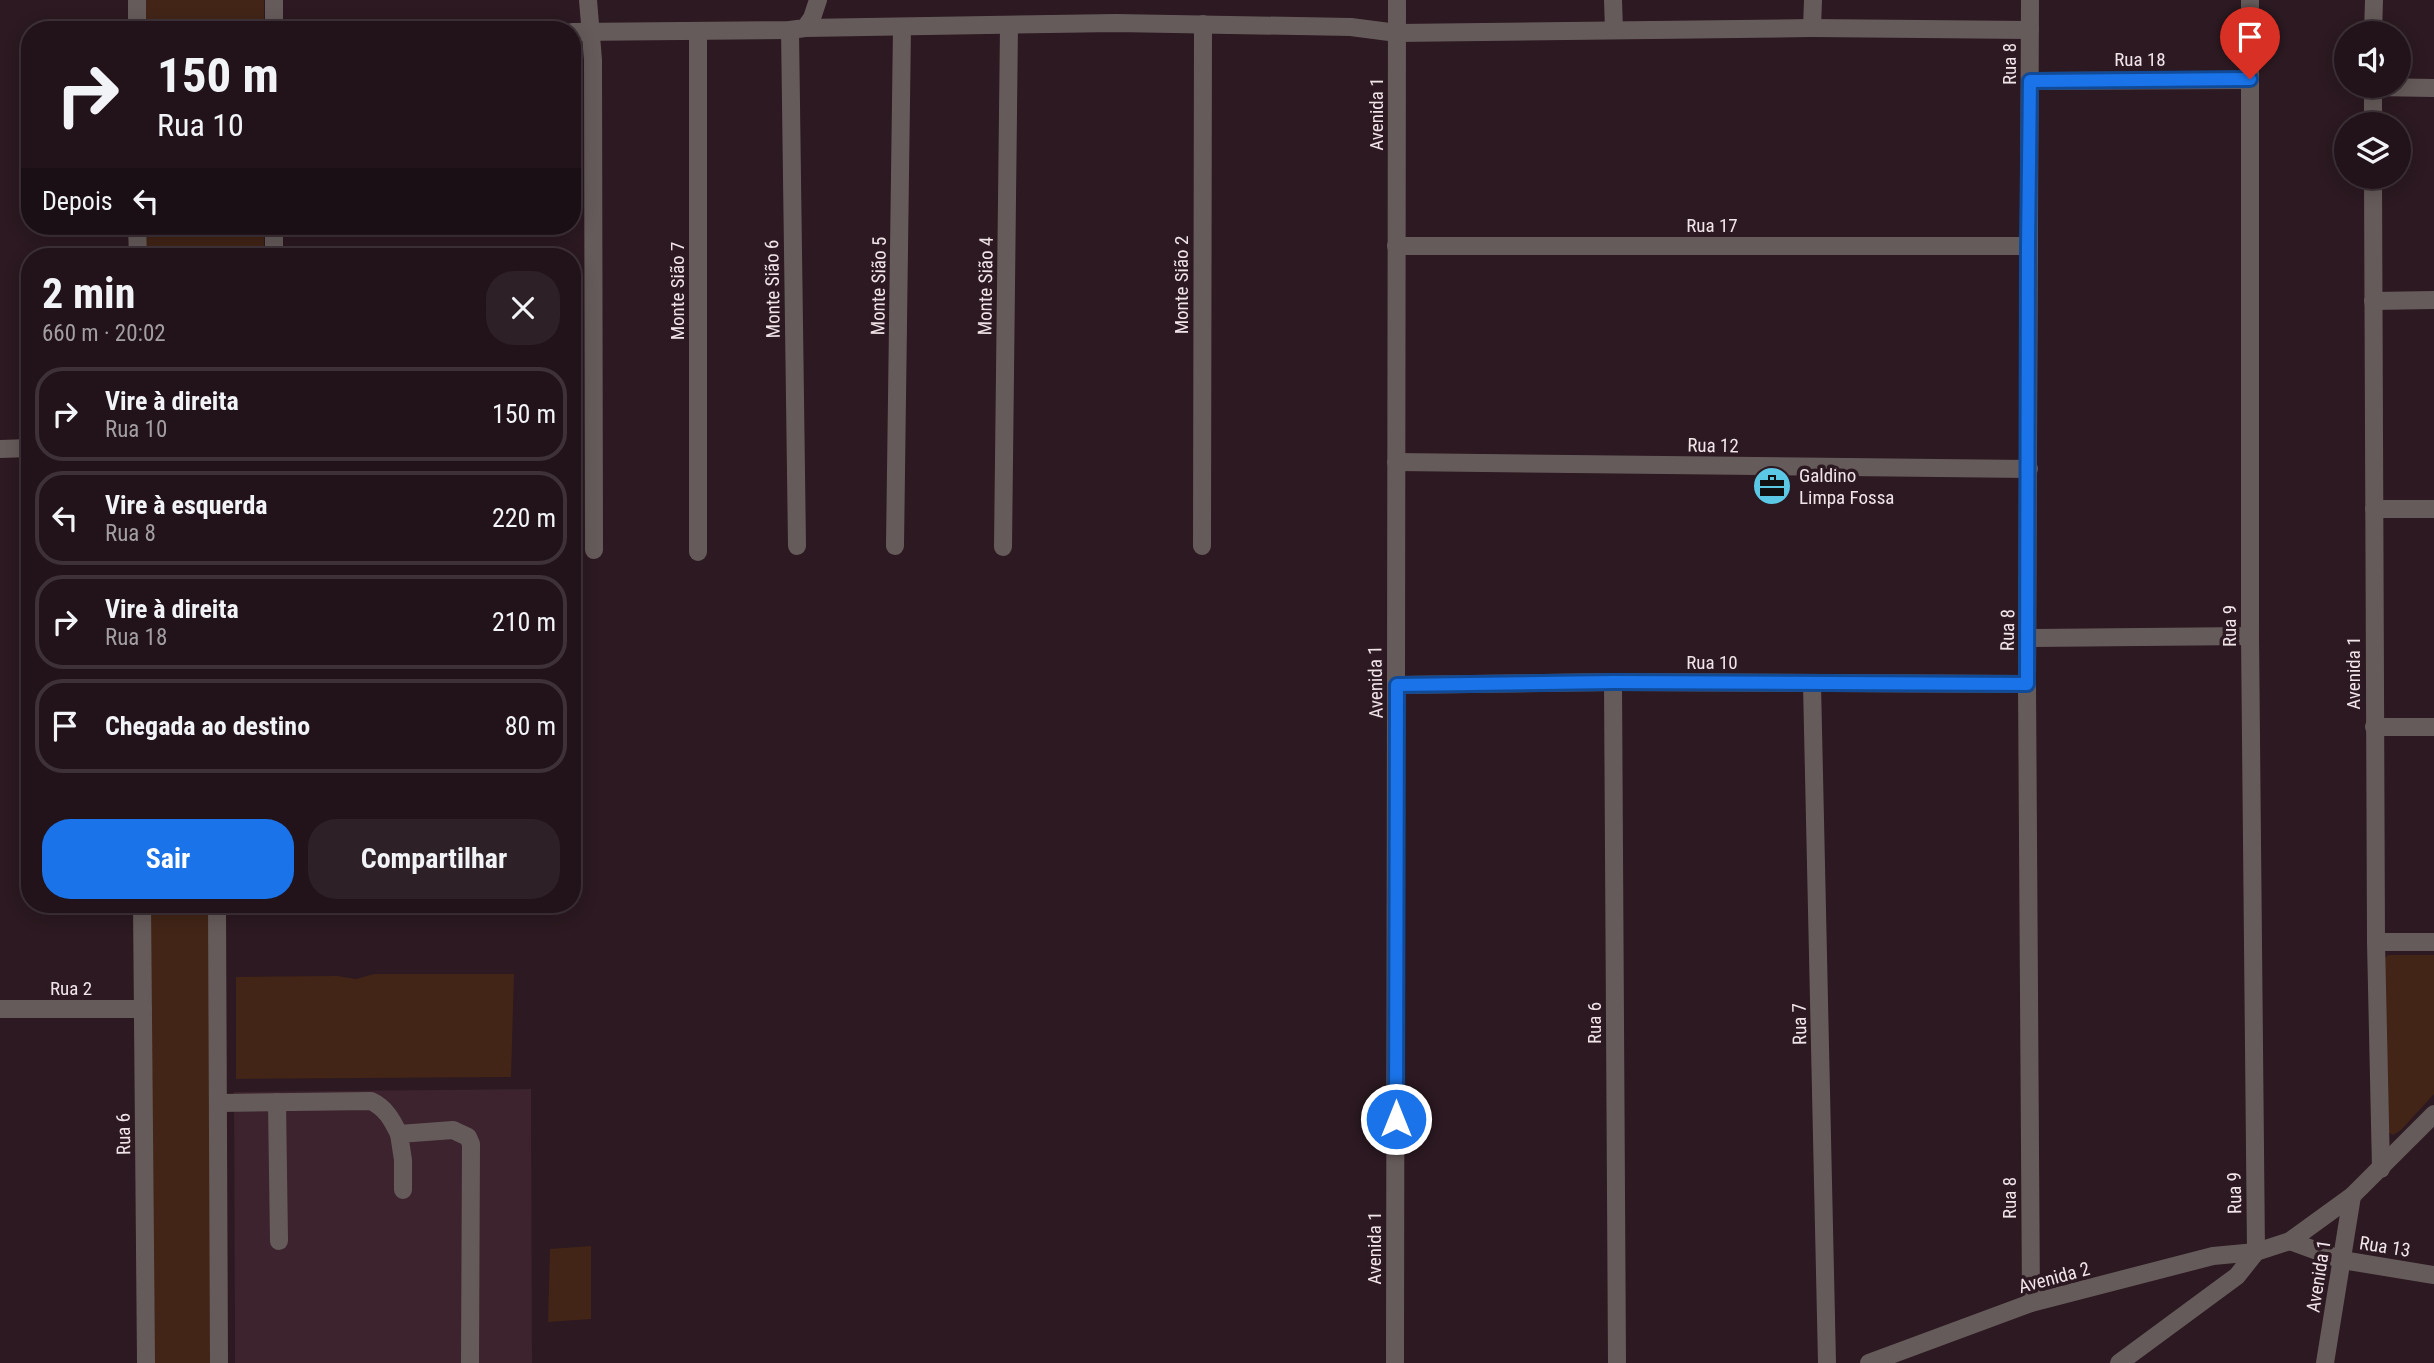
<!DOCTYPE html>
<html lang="pt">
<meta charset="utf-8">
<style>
:root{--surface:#211319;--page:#2d2026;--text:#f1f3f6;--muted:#a29ea2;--line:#3e3238;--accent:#1a73e8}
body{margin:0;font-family:"Roboto Condensed",sans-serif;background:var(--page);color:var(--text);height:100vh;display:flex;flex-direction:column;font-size:26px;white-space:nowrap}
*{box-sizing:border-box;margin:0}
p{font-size:23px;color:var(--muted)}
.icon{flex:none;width:38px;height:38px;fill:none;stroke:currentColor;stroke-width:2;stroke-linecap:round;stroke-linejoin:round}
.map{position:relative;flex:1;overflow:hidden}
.side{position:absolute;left:21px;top:248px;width:560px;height:665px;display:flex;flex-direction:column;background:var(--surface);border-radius:28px;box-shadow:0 4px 18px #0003,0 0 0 2px var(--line)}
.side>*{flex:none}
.banner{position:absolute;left:21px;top:21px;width:560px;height:214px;border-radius:28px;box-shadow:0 4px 18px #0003,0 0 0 2px var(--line);background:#211319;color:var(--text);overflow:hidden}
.buttons{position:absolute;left:2334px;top:21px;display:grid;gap:14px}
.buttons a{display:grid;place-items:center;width:77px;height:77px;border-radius:50%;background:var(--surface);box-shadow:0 4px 18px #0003,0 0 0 2px var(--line);font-size:35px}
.pin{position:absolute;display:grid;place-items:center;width:60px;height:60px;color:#fff;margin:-72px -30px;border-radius:50% 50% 50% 0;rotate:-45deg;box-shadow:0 0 7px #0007}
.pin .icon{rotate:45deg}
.me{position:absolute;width:77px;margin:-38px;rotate:0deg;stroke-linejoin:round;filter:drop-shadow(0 0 5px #0008)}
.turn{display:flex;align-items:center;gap:24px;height:147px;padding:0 21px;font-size:32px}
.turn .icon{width:91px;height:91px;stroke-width:2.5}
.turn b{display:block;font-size:49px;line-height:60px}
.then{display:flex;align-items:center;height:66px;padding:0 21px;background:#0003;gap:14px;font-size:26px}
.round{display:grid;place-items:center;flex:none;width:74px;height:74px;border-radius:28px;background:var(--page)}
.overview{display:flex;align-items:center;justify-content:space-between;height:119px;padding:0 21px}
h1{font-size:42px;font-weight:700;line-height:52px}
.button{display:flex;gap:14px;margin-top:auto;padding:14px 21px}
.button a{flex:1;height:80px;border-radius:28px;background:var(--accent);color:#fff;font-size:28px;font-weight:700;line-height:80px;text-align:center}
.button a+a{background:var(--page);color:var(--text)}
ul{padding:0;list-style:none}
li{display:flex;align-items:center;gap:21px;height:94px;margin:0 14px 10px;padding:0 7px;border:4px solid var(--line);border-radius:28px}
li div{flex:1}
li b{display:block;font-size:26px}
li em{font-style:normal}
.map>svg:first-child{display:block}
.built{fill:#3c232e}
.park{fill:#422517}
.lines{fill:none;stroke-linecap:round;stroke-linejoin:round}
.minor{stroke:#665b5b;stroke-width:18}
.route-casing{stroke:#114b97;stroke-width:18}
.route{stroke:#1a73e8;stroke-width:12}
.labels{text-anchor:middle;stroke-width:7;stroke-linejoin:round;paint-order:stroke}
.street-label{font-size:19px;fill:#f1e4e9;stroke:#2c1921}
.poi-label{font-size:19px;fill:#f1e4e9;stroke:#2c1921;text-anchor:start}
</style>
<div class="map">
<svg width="2434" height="1363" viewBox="0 0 2434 1363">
<rect width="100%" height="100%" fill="#2c1921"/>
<path class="built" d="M531 1089 532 1363H235L234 1092Z"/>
<g class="park">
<rect x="134" y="0" width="130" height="30"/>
<rect x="135" y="226" width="129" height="31"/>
<path d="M138 905H211L214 1363H140Z"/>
<path d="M2388 955H2434V1094L2401 1130 2393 1135 2383 1129 2378 965Z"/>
<path d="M374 974H514L511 1077 236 1079V977L337 976 356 979Z"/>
<path d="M591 1246V1319L548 1322 550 1249Z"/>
</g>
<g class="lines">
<g class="minor">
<path d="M137 0V30"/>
<path d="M588 0 593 60 594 550"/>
<path d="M1613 0 1614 30"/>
<path d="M2030 0 2027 684 2031 1303"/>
<path d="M2250 0V636L2256 1252"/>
<path d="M805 28 1116 23 1351 27 1397 33 1812 28 2030 30"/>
<path d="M1812 28 1813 0"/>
<path d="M274 30V0"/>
<path d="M790 30 797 546"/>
<path d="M698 31V552"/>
<path d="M572 32 790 30 805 28 812 18 818 0"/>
<path d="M2373 33 2374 0"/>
<path d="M2030 81 2250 80"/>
<path d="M2373 86V124"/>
<path d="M2373 87 2434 88"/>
<path d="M2373 177 2376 942 2381 1169"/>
<path d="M137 226 138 257"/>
<path d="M1396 246H2028"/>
<path d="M274 257V226"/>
<path d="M2373 301 2434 300"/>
<path d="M0 449 30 448"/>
<path d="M1396 462 2029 469"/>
<path d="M2374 509H2434"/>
<path d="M895 546 902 27"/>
<path d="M1202 546 1203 24"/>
<path d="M1003 547 1009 25"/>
<path d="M2029 638 2250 636"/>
<path d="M1613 682 1617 1363"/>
<path d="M1812 684 1827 1363"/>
<path d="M1397 685 1613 682 2027 684"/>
<path d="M2374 727H2434"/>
<path d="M142 905 146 1363"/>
<path d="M217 905 219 1363"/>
<path d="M2376 942H2434"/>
<path d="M0 1009H143"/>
<path d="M277 1102 279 1241"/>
<path d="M218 1103 371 1101C386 1108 392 1120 399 1134"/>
<path d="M403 1190V1160L399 1134 453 1130 468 1137 471 1144 470 1363"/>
<path d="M2290 1241 2342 1260 2434 1275"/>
<path d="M1395 1363 1397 0"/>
<path d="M1869 1363 2031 1303 2213 1256 2256 1252 2290 1241 2352 1196 2434 1114"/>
<path d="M2119 1363 2237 1276 2256 1252"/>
<path d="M2325 1363 2352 1196"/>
</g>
</g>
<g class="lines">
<defs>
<path id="route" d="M1396 1119 1397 685 1613 682 2027 684 2028 246 2030 81 2250 79"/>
</defs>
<use href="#route" class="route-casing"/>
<use href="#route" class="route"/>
</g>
<defs>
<symbol id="office-disc" viewBox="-11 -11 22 22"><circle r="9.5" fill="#5bc8e6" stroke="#2c1921"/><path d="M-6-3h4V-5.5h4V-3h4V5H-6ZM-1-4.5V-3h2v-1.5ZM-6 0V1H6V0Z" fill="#111"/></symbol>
</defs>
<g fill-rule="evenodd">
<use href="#office-disc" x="1750" y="464" width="44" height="44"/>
</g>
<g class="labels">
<g class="street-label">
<text x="2140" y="66">Rua 18</text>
<text transform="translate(2009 64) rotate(-90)" y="7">Rua 8</text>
<text transform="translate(1376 114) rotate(-90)" y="7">Avenida 1</text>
<text x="1712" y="232">Rua 17</text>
<text transform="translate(1181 285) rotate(-90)" y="7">Monte Sião 2</text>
<text transform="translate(878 286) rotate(-89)" y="7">Monte Sião 5</text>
<text transform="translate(985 286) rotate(-89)" y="7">Monte Sião 4</text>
<text transform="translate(772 289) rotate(-91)" y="7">Monte Sião 6</text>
<text transform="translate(677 291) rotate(-90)" y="7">Monte Sião 7</text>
<text transform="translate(1713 445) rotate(1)" y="7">Rua 12</text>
<text transform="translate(2229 626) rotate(-90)" y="7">Rua 9</text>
<text transform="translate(2007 630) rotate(-89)" y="7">Rua 8</text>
<text x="1712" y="669">Rua 10</text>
<text transform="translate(2353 673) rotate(-90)" y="7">Avenida 1</text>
<text transform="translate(1375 682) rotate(-91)" y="7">Avenida 1</text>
<text x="71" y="995">Rua 2</text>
<text transform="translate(1594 1023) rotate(-90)" y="7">Rua 6</text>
<text transform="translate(1799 1024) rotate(-91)" y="7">Rua 7</text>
<text transform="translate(123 1134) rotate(-91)" y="7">Rua 6</text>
<text transform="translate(2234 1193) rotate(-91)" y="7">Rua 9</text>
<text transform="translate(2009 1198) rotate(-90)" y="7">Rua 8</text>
<text transform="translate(2385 1246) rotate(9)" y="7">Rua 13</text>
<text transform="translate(1374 1248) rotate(-90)" y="7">Avenida 1</text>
<text transform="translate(2318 1276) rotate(-81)" y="7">Avenida 1</text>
<text transform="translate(2054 1277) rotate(-15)" y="7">Avenida 2</text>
</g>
<g class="poi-label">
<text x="1799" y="482">Galdino<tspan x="1799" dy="22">Limpa Fossa</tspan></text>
</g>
</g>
</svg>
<div class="buttons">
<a><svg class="icon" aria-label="sound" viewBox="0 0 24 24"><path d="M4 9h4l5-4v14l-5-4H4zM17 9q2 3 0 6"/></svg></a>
<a><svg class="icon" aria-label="layers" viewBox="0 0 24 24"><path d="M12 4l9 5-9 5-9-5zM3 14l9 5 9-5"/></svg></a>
</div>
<div class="pin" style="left:2250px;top:79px;background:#d93025"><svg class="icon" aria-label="arrive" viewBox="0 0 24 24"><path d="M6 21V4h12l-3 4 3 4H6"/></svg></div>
<svg class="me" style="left:1396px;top:1119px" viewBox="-20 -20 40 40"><circle r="17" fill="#1a73e8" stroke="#fff" stroke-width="3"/><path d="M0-11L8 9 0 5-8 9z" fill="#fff"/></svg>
<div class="banner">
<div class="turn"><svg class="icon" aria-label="right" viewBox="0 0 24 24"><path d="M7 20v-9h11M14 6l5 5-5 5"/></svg><div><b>150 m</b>Rua 10</div></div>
<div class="then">Depois<svg class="icon" aria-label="left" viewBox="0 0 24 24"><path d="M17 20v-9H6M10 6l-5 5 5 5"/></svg></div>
</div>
<section class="side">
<div class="overview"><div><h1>2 min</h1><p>660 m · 20:02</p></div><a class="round"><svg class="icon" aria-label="close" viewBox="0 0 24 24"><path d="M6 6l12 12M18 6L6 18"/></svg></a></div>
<ul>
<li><svg class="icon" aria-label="right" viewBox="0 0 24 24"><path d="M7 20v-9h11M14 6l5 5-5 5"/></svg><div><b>Vire à direita</b><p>Rua 10</p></div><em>150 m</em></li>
<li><svg class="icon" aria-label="left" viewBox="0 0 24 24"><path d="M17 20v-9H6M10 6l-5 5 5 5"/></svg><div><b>Vire à esquerda</b><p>Rua 8</p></div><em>220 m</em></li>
<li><svg class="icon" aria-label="right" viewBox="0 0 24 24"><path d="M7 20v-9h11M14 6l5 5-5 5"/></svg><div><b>Vire à direita</b><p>Rua 18</p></div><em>210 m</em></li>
<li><svg class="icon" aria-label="arrive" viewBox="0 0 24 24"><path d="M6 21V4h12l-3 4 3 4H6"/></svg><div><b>Chegada ao destino</b></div><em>80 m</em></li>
</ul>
<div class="button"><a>Sair</a><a>Compartilhar</a></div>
</section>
</div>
